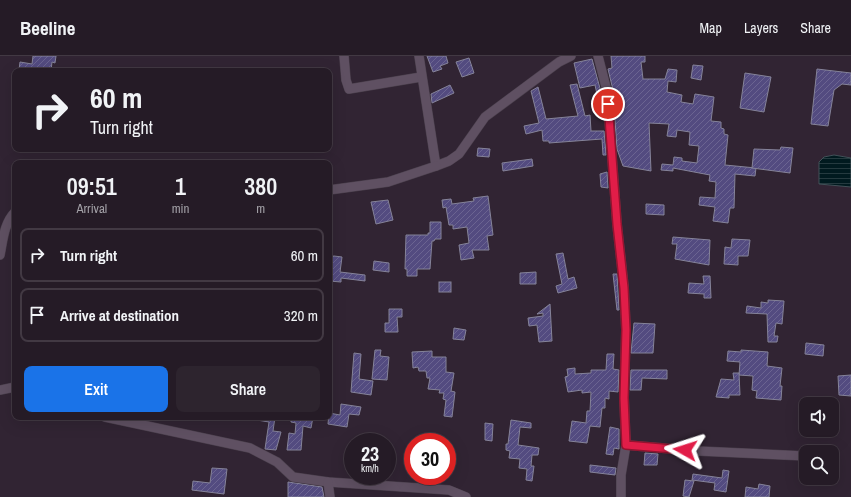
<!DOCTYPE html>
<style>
:root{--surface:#251b26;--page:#2d242e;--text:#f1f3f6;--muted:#a3a1a7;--line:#423943;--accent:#1a73e8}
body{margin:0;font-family:"Archivo Narrow",sans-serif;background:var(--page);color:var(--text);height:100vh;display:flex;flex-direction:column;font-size:15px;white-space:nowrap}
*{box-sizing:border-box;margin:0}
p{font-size:13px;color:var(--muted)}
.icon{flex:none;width:22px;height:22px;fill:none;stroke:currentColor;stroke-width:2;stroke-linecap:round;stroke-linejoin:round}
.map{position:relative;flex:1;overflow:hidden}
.sheet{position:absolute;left:12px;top:104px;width:320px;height:260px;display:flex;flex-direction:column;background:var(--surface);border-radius:8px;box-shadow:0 4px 16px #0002,0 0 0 1px var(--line)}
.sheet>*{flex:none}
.hud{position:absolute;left:12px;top:12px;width:320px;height:84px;border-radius:8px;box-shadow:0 4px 16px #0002,0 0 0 1px var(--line);background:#251b26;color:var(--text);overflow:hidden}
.fabs{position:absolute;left:799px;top:341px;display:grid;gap:8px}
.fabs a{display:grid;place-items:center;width:40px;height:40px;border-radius:8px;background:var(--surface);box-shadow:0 4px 16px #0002,0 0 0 1px var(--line);font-size:20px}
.speed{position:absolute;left:344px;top:377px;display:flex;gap:8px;font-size:20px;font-weight:700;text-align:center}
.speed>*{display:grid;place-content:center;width:52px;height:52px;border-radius:50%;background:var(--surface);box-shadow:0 4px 16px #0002,0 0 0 1px var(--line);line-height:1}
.speed small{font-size:10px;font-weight:400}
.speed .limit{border:6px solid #d22;background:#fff;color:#111}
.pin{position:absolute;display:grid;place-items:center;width:34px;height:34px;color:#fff;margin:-17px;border:2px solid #fff;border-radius:50%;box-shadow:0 1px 4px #0007}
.me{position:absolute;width:44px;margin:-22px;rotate:276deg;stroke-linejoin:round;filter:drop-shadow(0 0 3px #0008)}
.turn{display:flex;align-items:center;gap:14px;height:84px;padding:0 12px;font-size:18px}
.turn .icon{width:52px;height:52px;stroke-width:2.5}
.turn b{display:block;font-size:28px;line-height:34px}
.eta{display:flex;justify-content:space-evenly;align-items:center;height:68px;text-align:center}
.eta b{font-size:24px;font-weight:600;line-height:28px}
.action{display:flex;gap:8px;margin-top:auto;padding:8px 12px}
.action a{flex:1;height:46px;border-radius:8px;background:var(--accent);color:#fff;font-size:16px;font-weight:600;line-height:46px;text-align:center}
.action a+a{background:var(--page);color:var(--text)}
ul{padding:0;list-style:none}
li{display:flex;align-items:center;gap:12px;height:54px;margin:0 8px 6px;padding:0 4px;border:2px solid var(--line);border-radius:8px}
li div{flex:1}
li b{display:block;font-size:15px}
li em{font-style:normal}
header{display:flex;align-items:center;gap:24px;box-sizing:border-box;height:56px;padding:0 20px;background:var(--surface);border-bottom:1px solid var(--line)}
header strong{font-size:19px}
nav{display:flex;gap:22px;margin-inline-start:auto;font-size:14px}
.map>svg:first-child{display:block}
.water{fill:url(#water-rules);stroke:#425158}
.building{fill:url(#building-hatch);stroke:#858399}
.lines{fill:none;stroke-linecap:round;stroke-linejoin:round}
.minor-casing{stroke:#4b404d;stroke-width:10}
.minor{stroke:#5f5062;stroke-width:9}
.route-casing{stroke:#92132f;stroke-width:10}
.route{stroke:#e11d48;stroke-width:7}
</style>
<header>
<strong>Beeline</strong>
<nav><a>Map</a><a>Layers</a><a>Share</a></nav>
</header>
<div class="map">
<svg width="851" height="441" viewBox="0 0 851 441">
<defs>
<pattern id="water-rules" width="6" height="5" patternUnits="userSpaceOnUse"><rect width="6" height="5" fill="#011a1f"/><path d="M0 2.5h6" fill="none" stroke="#253a3f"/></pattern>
<pattern id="building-hatch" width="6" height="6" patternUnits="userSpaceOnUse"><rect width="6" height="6" fill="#534b80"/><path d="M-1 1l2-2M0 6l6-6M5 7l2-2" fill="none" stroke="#6b6491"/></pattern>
</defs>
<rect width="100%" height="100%" fill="#312433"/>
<path class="water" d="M834 99 851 102V131L819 128V106L824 101Z"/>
<g class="building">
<path d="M33 0H56L55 7 52 6 51 15 19 14 20 6 32 8Z"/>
<path d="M427 0H446L448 7 440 10 442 13 433 16Z"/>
<path d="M611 0H645V6H641L643 23H665L668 13 677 14 676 26 668 25 667 36 682 39 681 46 693 48 695 38 714 41 711 65 721 66V72L724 73V78L728 79 725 109 756 112 755 120 735 118 734 152H730L728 167 713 165 715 151 699 149 700 141 715 142 716 126 709 125 710 119 673 112V115L661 114 662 108 673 109 674 101 682 102V105L697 107 699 90 689 89 690 76 677 74 676 81 667 80 669 68 649 67 651 115 623 110 617 93 613 34 608 13 612 12Z"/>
<path d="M469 2 474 17 462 21 456 6Z"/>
<path d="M592 3 601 36 603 56 596 58 593 44 598 43 595 29 580 32 574 7Z"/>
<path d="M693 9 703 10 701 24 691 22Z"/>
<path d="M817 13 851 17V29L842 28 834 34 828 70 811 68Z"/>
<path d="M745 17 771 21 764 56 740 52Z"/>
<path d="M577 28 585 60 590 59 591 75H604L606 99H603L602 83 549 87V85H543L542 74 526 78 524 70 539 67 531 35 538 31 546 63 578 60 570 29Z"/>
<path d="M450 29 454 37 432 47 431 38Z"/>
<path d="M781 91 793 92 790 117 752 112 754 93 780 94Z"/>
<path d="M478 92 490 93 489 101 477 100Z"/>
<path d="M532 103 533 110 503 115 502 107Z"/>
<path d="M607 116 608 132 601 131 600 118Z"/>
<path d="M488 140 493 179 487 180 489 194H472L474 202 461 204 459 189 469 187 467 171 453 173V169H449L446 151 443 152 442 144 451 143 452 148 474 145 473 142Z"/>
<path d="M388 144 393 164 376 168 371 146Z"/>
<path d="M646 148 664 149V159L646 158Z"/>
<path d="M430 166H441V183H435L434 185H432L430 213H417V220H407V213H405L406 179H428V177H430Z"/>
<path d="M673 181 710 184 709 209 675 203 677 188H672Z"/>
<path d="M732 183 750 184 748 200H738V209L724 208 725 191 731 192Z"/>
<path d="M563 197 568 223 574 221 577 232 558 237 556 230 562 228 556 198Z"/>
<path d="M334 200 342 201 340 216 365 219V225L341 222V226L329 225V201Z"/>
<path d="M374 205 389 207V216L373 214Z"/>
<path d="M536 216V228H520V217Z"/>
<path d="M613 218H617L619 254H617Z"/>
<path d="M703 220H710L711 242H704V238L688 237 689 227 704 228Z"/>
<rect x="439" y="226" width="12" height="10"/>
<path d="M768 244 784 245 782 268 776 267 774 280H778L777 286H768L767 258 746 257 747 250 761 252V246L768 247Z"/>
<path d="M550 248 552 285 539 286 537 269 529 270 528 262 543 260V257L537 258Z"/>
<path d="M389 253H402V261H397L398 276H385V267H389Z"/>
<path d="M634 267 655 268 653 297H631Z"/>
<path d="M454 272 466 274 464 284 453 283Z"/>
<path d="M806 287 824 289 823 300 805 298Z"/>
<path d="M375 294H381L380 300 389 301 387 324 372 323Z"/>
<path d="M741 294 768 296 767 310 782 312 780 330H782L781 344 756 342 757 335 752 334 753 320 739 319 740 306 727 305 728 295 741 296Z"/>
<path d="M432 295V301H446V316L454 317 451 335 455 336 452 361 444 360 446 344 443 343 444 337H439L440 334 428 333 430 322H427L426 315H419L418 311 413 312 412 296Z"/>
<path d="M354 297 361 298 359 323 373 325 371 339 351 336Z"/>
<path d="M607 298H614L613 313 619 314 618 336 609 335V343L605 342V352H602L600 371 590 370 587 387 569 385 572 365 586 367 587 355H590L591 336 582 337V334L568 336 565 321 568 320 567 313 575 312V318L591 317V314H606Z"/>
<path d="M631 314H667V323L642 322 641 334H630Z"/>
<path d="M733 317H739L740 339H729V342L716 341 721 323 734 324Z"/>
<path d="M851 319V340L839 339 838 320Z"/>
<path d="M341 348 361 351 359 359 349 358 347 371 328 368 329 357 340 359Z"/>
<path d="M257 361H275L273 375 281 376 276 394 265 393 269 366 257 364Z"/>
<path d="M291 361H313L311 372 303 370 301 394H287L289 377 295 378 296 367 291 366Z"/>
<path d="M511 364 531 367V372L520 371 518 389 539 392 538 399H532L531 410H534L532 425 526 424 527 413 519 412 520 403 509 402 510 395 506 394V388H508Z"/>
<path d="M485 367 493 368 492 385 485 384Z"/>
<path d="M610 371 619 373V393L614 392 613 399 606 398Z"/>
<path d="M645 397 658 398 657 409H644Z"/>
<path d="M590 409 616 412 615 419 590 416Z"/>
<path d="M212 412 227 413 224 438 192 434 193 425 210 427Z"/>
<path d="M723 414 729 415 726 436 714 434 715 427 692 424 693 418 722 422Z"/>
<path d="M685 424 694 425 689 441 683 440Z"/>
<path d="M288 426 322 431 324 441H288Z"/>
<path d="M759 428 770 430 769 441H745L746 431 758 433Z"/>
</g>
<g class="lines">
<defs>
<g id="minor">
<path d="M344 0 346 24 349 33 421 21"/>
<path d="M419 0 436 110 449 105 459 98 485 61 559 6 571 0"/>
<path d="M598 0 607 35 617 168 624 231 626 274 624 341 626 389 621 419V441"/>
<path d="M329 134 388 126 436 110"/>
<path d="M0 199C3 184 4 167 15 156"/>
<path d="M0 334 15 331"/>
<path d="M105 361 250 392 277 406 293 421 328 426 449 434 466 441"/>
<path d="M626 389 698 395 806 400"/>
<path d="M328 426 330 441"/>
</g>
</defs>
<use href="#minor" class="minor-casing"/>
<use href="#minor" class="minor"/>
</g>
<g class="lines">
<defs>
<path id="route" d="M608 48 617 168 624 232 626 274 624 342 626 389 685 394"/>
</defs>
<use href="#route" class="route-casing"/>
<use href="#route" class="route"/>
</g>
</svg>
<div class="fabs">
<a><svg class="icon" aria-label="sound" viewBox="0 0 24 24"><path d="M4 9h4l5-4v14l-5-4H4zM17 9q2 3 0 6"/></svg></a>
<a><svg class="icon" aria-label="search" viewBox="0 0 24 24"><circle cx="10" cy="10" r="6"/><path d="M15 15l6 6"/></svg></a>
</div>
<div class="speed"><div>23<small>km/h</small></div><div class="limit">30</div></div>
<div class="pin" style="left:608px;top:48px;background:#d93025"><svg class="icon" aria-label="arrive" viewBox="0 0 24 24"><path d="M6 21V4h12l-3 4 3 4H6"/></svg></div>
<svg class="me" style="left:685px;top:394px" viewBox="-20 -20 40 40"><path d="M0-17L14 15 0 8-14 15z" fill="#e11d48" stroke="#fff" stroke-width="4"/></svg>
<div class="hud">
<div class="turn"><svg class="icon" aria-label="right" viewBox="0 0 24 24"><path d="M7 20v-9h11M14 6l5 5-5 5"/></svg><div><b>60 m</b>Turn right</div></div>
</div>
<section class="sheet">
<div class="eta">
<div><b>09:51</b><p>Arrival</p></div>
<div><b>1</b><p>min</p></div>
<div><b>380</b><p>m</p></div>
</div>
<ul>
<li><svg class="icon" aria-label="right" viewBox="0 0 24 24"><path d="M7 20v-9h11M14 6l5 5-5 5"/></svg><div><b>Turn right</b></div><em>60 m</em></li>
<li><svg class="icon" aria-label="arrive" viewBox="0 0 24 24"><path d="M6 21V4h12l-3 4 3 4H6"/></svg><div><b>Arrive at destination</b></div><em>320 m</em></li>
</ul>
<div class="action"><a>Exit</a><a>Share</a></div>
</section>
</div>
